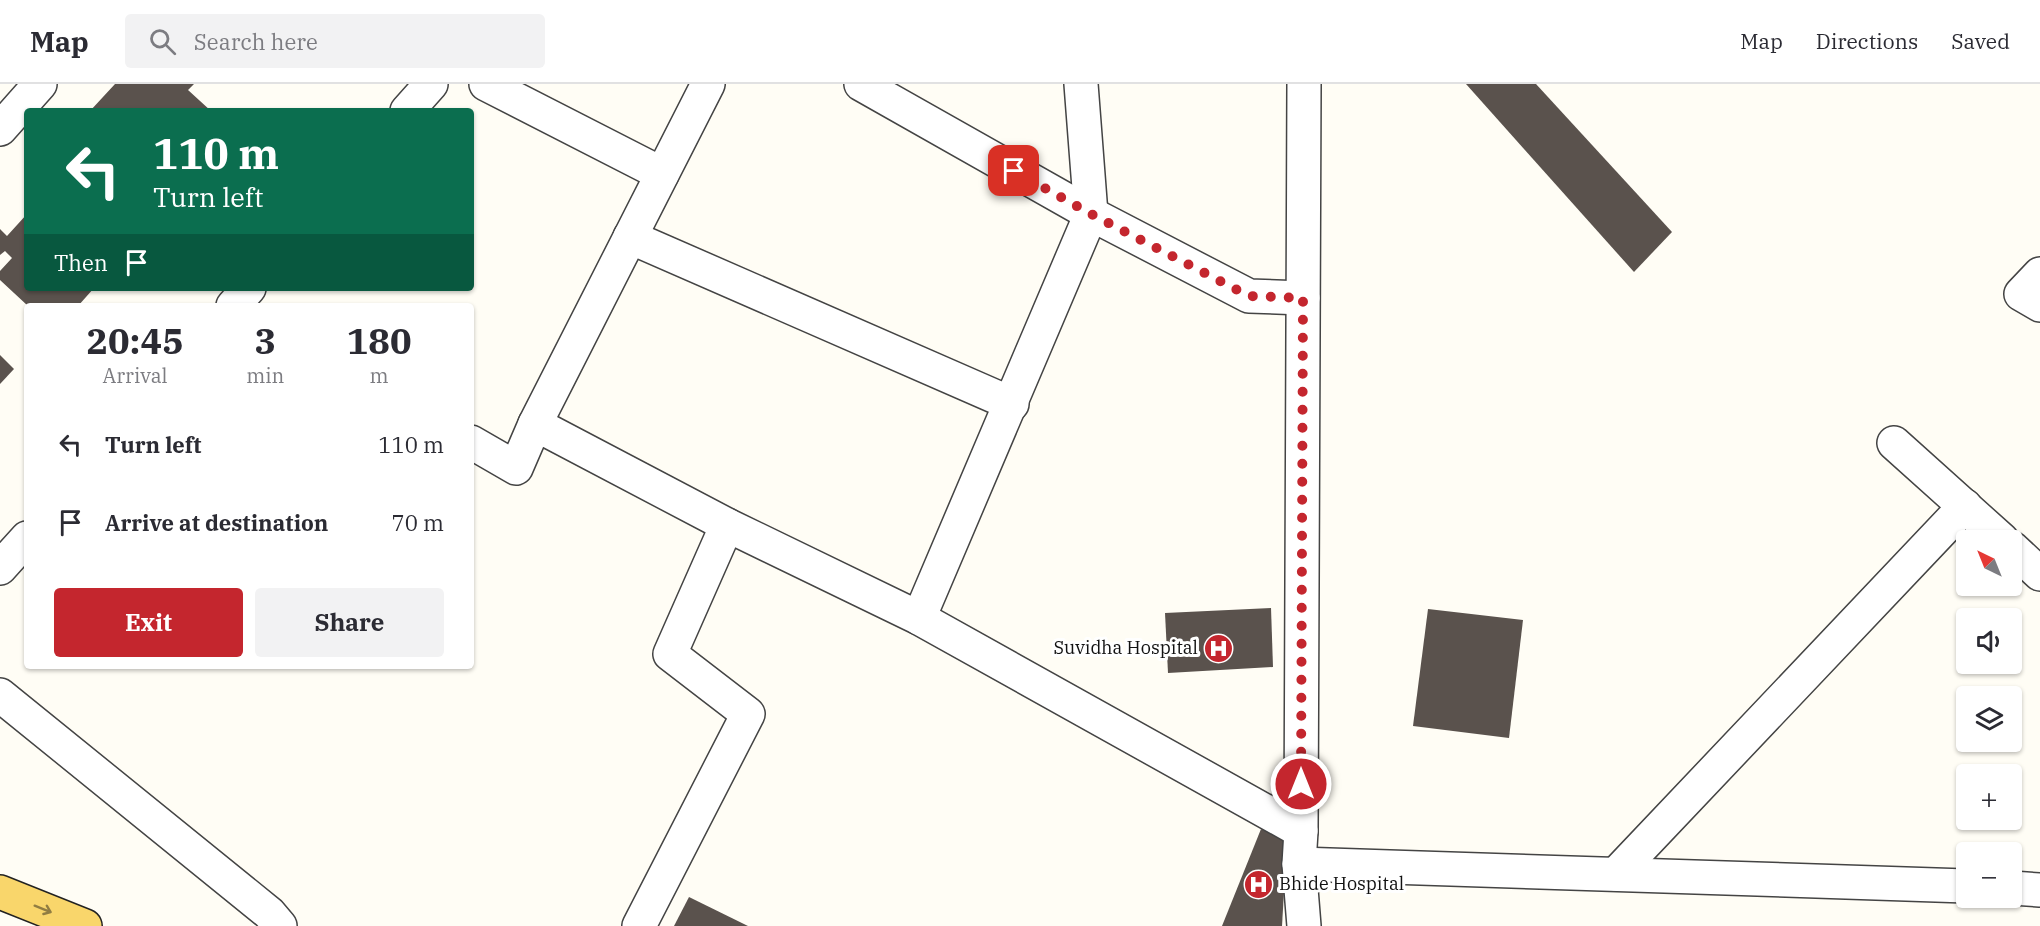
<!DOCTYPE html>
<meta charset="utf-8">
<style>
:root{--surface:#fff;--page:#f2f2f3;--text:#2b2b33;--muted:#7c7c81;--line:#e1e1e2;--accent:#c4262e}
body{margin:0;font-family:"IBM Plex Serif",serif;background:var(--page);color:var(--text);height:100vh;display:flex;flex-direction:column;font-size:22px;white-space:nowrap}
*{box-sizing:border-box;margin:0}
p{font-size:20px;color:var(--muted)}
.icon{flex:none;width:33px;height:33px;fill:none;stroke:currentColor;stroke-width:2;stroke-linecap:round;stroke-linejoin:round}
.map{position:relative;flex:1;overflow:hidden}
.drawer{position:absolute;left:24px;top:219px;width:450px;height:366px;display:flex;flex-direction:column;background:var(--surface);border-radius:6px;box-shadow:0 2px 4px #0004}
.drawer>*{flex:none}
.hud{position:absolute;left:24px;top:24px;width:450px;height:183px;border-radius:6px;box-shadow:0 2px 4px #0004;background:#0b6e4f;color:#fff;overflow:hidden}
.needle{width:39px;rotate:317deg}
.controls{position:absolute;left:1956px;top:446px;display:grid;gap:12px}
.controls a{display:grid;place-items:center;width:66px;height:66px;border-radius:6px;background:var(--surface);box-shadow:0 2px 4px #0004;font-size:30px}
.pin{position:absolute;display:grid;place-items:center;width:51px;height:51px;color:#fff;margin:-26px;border-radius:12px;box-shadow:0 3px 9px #0006}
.me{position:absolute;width:66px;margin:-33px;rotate:0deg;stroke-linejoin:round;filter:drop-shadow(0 0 4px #0008)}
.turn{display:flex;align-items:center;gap:21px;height:126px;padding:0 30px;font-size:27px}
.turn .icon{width:78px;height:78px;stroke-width:2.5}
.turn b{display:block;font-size:42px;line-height:51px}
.then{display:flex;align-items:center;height:57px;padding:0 30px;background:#0003;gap:12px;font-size:22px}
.eta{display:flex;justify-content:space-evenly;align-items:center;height:102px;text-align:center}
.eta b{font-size:36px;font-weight:700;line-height:42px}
.button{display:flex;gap:12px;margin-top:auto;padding:12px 30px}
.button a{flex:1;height:69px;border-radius:6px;background:var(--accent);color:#fff;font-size:24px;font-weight:700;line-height:69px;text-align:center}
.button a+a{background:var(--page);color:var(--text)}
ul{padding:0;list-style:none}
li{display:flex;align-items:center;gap:18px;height:78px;padding:0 30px}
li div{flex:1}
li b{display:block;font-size:22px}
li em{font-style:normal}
header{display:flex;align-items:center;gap:36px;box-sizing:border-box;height:84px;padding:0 30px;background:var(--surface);border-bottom:2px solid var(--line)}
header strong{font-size:28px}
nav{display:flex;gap:33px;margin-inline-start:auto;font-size:21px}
.search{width:420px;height:54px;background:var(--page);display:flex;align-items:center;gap:15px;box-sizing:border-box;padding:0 21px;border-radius:6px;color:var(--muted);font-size:22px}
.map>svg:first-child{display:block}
.building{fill:#5a524d}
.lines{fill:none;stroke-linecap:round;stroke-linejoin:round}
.minor-casing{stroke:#444;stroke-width:36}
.tertiary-casing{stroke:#444;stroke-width:36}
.primary-casing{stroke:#222;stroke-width:36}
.minor{stroke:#fff;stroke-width:33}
.tertiary{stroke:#fff;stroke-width:33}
.primary{stroke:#f9d66b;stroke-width:33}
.oneway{stroke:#917d42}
.route{stroke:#c4262e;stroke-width:10;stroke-dasharray:0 18}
.labels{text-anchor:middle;stroke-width:6;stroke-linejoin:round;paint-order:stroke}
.poi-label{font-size:18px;fill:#111;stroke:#fff;text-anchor:end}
</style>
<header>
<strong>Map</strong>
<div class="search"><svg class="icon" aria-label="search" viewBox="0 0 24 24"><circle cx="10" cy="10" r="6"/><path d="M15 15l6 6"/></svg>Search here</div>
<nav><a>Map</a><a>Directions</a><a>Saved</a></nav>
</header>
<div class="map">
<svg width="2040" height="842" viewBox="0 0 2040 842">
<rect width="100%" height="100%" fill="#fffdf5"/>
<g class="building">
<path d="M115 0H194L188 6 211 27H90Z"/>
<path d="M1466 0H1536L1672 148 1634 188Z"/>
<path d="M27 130V204H94L78 222H28L0 196V187L12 174 5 167 0 171V145L7 152Z"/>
<path d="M0 271 14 285 0 300Z"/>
<path d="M1271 524 1273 583 1168 589 1165 529Z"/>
<path d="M1428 525 1523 536 1509 654 1413 642Z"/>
<path d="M1261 745 1287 756 1282 842H1222Z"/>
<path d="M689 813 748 842H674Z"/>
</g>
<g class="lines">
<defs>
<g id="minor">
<path d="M486 0 662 90"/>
<path d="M861 0 1091 130 1249 212 1303 214"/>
<path d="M407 27 431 0"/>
<path d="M0 45 40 0"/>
<path d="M630 153 1012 320"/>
<path d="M2040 190 2021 210 2040 221"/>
<path d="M233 222 249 204"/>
<path d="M535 340 708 0"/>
<path d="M471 358 516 384 535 340 727 441 919 534 1301 747"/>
<path d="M1894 359 2002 456"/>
<path d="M2012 464 2040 490"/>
<path d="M0 484 27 454"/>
<path d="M919 534 1091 130 1081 0"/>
<path d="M1616 790 1965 422"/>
<path d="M639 842 748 630 670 570 727 441"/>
</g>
<g id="tertiary">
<path d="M1304 0 1301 747 1299 780 1304 842"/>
<path d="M0 611 269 829 280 842"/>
<path d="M1299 780 1966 802"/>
<path d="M2012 804 2040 806"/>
</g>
<path id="primary" d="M0 808 85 842"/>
</defs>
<use href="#minor" class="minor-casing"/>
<use href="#tertiary" class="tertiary-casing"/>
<use href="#primary" class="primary-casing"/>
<use href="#minor" class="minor"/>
<use href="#tertiary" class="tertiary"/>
<use href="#primary" class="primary"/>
</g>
<defs><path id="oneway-shaft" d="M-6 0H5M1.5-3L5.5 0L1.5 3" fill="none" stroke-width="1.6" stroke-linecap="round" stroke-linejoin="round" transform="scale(1.5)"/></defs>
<use class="oneway" href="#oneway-shaft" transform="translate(43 825) rotate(22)"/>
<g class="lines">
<path class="route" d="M1014 87 1091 130 1249 212 1303 214 1301 700"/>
</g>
<defs>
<symbol id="hospital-disc" viewBox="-11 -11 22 22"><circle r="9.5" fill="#c4262e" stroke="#fff"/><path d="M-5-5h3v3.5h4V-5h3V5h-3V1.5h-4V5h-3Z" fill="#fff"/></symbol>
</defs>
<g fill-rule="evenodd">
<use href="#hospital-disc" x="1202" y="548" width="33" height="33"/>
<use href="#hospital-disc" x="1242" y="784" width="33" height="33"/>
</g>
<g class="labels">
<g class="poi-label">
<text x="1198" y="570">Suvidha Hospital</text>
<text x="1279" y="806" text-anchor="start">Bhide Hospital</text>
</g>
</g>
</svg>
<div class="controls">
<a><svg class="needle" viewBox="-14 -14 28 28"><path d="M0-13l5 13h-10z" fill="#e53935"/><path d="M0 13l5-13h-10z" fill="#7c7c81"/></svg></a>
<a><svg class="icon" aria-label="sound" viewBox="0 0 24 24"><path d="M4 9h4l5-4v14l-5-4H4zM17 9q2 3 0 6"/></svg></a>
<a><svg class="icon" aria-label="layers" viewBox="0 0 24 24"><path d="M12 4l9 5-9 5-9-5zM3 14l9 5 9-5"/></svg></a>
<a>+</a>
<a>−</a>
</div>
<div class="pin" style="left:1014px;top:87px;background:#d93025"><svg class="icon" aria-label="arrive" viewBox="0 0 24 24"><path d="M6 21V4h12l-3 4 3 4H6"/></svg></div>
<svg class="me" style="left:1301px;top:700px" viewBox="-20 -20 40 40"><circle r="17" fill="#c4262e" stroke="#fff" stroke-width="3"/><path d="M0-11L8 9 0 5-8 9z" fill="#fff"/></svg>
<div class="hud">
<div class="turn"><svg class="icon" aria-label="left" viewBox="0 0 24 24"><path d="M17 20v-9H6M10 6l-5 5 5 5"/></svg><div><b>110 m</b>Turn left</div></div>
<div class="then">Then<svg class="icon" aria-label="arrive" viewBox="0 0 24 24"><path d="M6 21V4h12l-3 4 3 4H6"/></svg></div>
</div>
<section class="drawer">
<div class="eta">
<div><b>20:45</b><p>Arrival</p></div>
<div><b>3</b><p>min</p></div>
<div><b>180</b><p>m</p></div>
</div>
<ul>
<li><svg class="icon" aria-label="left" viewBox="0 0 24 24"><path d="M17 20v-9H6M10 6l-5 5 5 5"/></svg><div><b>Turn left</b></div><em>110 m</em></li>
<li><svg class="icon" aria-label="arrive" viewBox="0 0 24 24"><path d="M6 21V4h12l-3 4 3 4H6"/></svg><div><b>Arrive at destination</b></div><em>70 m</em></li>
</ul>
<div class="button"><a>Exit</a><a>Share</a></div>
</section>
</div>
